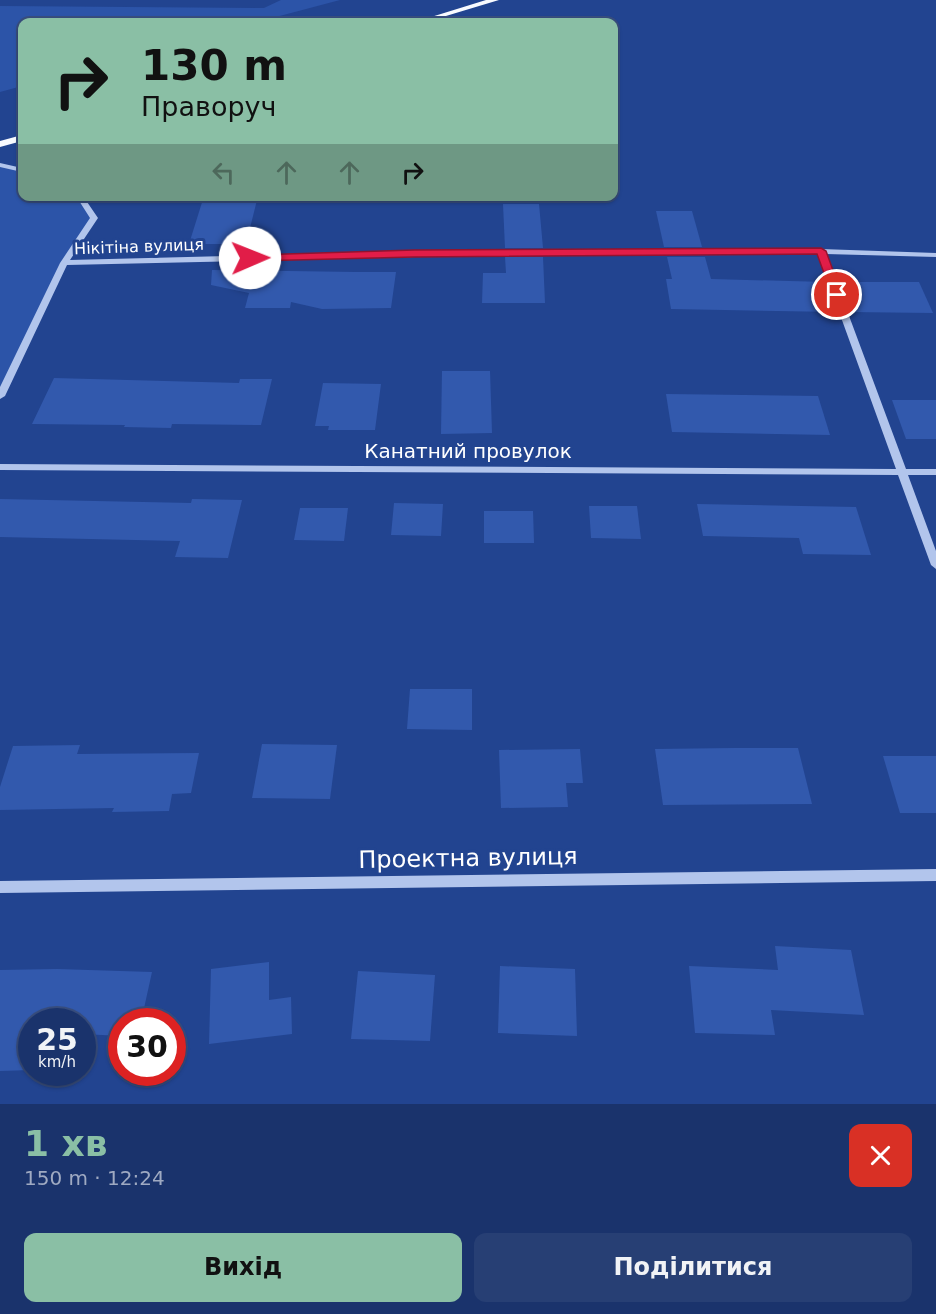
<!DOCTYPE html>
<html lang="uk">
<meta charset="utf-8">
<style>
:root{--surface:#1a336c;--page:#273f74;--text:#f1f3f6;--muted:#9faac2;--line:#384e7f;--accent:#8abfa5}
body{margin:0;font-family:"DejaVu Sans",sans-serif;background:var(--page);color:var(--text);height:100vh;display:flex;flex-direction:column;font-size:22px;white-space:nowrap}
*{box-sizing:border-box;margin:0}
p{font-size:20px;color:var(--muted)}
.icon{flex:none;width:33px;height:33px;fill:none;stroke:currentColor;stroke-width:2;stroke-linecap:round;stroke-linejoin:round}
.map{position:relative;height:1104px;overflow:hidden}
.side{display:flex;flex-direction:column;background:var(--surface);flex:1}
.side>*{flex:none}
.top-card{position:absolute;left:18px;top:18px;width:600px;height:183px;border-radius:12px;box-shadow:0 2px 4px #0004,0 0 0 2px var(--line);background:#8abfa5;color:#111;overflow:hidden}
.speed{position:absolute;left:18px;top:1008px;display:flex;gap:12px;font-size:30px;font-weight:700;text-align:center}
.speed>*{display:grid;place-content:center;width:78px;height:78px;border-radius:50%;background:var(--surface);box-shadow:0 2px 4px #0004,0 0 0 2px var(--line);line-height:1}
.speed small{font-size:15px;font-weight:400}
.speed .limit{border:9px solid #d22;background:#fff;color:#111}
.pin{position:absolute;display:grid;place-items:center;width:51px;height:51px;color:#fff;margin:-26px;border:3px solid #fff;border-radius:50%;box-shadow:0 2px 6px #0007}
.me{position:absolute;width:66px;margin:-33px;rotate:89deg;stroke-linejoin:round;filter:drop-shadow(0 0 4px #0008)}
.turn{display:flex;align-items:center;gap:21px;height:126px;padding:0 24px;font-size:27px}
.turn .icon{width:78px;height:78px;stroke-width:2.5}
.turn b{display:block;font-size:42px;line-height:51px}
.lanes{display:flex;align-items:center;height:57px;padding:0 24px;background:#0003;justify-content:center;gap:30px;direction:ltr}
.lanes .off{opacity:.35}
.round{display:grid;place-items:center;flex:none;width:63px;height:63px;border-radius:12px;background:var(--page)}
.head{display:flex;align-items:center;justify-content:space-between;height:102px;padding:0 24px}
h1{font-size:36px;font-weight:700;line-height:45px;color:var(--accent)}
.primary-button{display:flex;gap:12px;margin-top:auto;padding:12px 24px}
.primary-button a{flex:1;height:69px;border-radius:12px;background:var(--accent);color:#111;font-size:24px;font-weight:700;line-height:69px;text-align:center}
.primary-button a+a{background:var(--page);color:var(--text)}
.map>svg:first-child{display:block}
.green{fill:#2c54a8}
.building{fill:#3259ad}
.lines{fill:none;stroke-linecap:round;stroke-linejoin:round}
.minor{fill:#b2c5ec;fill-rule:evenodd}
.major{fill:#f8faff;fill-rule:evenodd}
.route{fill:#e11d48;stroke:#92132f;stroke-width:1.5}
.labels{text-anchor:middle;stroke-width:6;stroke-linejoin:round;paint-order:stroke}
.far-street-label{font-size:16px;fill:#fff;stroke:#224490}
.street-label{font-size:20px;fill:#fff;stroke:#224490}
.near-street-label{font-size:24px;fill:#fff;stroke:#224490}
</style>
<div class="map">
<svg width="936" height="1104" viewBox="0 0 936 1104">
<rect width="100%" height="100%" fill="#224490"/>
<g class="green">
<path d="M281 0H340L257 22H22V86L0 92V6L264 8Z"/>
<path d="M0 165 22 170V196L79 197 94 218 64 263 0 396Z"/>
</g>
<g class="building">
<path d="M204 196H258L246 244H189Z"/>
<path d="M503 204H539L543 248H505Z"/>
<path d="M656 211H692L702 247H664Z"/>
<path d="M505 257H543L545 303H482L483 273H506Z"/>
<path d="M667 257H705L711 279 826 282 836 312 671 309 666 279H672Z"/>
<path d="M212 270 356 272H396L391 308 322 309 291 302 290 308H245L249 293 211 285Z"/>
<path d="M839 282H919L933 313 850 312Z"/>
<path d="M442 371H490L492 433 441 434Z"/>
<path d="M54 378 239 383 240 379H272L261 425 172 424 171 428 124 427 125 425 32 424Z"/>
<path d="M323 383 381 384 375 430H328L329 426H315Z"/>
<path d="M666 394 818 396 830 435 672 432Z"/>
<path d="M892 400H936V439H906Z"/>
<path d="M0 499 191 503 192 499 242 500 228 558 175 557 180 541 0 537Z"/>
<path d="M394 503 443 504 441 536 391 535Z"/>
<path d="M697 504 856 507 871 555 803 554 799 538 703 536Z"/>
<path d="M589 506H637L641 539 591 538Z"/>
<path d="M300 508H348L344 541 294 540Z"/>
<path d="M484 511H533L534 543H484Z"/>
<path d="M410 689H472V730L407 729Z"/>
<path d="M262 744 337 745 330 799 252 798Z"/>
<path d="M80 745 77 754 199 753 191 793 172 794 169 811 112 812 114 808 0 810V787L13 746Z"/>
<path d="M734 748H798L812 804 663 805 655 749Z"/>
<path d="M580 749 583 783H566L568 807 501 808 499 750Z"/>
<path d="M883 756H936V813H900Z"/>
<path d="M775 946 851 950 864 1015 771 1010 775 1035 695 1033 689 966 778 970Z"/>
<path d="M269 962V1000L291 997 292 1034 209 1044 211 969Z"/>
<path d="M500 966 575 969 577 1036 498 1033Z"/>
<path d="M57 969 152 972 141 1022H122V1036L82 1034V1022H32V1070L0 1071V970Z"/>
<path d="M358 971 435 975 430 1041 351 1039Z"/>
</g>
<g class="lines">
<g class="minor">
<path d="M0 163 22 168V172L0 167Z"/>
<path d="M76 196H83L98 218 70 260 391 252 609 249H821L936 253V257L826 254 906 469H936V475H908L936 551V569L931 565 898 475 0 470V464L896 469 818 254 500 255 67 265 5 396 0 399V387L60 263 90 218Z"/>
<path d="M936 869V881L0 893V881Z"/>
</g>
<g class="major">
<path d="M486 0H499L426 22H415Z"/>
<path d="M22 135V141L0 147V141Z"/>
</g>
</g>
<path class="route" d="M821 248 826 251 842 295 841 298 837 299 832 295 817 254 414 257 250 261 245 258 250 255 414 250Z"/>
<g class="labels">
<g class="far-street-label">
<text transform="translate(139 246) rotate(-2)" y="6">Нікітіна вулиця</text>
</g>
<g class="street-label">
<text x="468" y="458">Канатний провулок</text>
</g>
<g class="near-street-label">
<text transform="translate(468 858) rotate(-1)" y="8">Проектна вулиця</text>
</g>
</g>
</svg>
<div class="speed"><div>25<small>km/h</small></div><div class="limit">30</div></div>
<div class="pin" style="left:837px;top:295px;background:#d93025"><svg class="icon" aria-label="arrive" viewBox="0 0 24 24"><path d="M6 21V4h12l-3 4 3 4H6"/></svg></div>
<svg class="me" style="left:250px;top:258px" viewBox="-20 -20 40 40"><circle r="19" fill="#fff"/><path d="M0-13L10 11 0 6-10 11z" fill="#e11d48"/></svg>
<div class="top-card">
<div class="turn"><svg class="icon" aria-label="right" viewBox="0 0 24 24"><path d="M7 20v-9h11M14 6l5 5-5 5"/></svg><div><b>130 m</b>Праворуч</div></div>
<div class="lanes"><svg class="icon off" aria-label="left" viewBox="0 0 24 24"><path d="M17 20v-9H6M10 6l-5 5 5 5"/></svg><svg class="icon off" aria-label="ahead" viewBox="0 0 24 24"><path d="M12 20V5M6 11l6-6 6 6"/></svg><svg class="icon off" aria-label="ahead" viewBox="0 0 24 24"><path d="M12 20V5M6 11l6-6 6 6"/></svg><svg class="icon" aria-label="right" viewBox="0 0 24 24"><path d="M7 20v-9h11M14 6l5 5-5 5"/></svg></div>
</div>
</div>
<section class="side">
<div class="head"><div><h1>1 хв</h1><p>150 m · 12:24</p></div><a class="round" style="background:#d93025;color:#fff"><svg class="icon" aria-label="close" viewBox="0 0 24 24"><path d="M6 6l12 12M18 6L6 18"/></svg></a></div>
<div class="primary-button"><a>Вихід</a><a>Поділитися</a></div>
</section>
